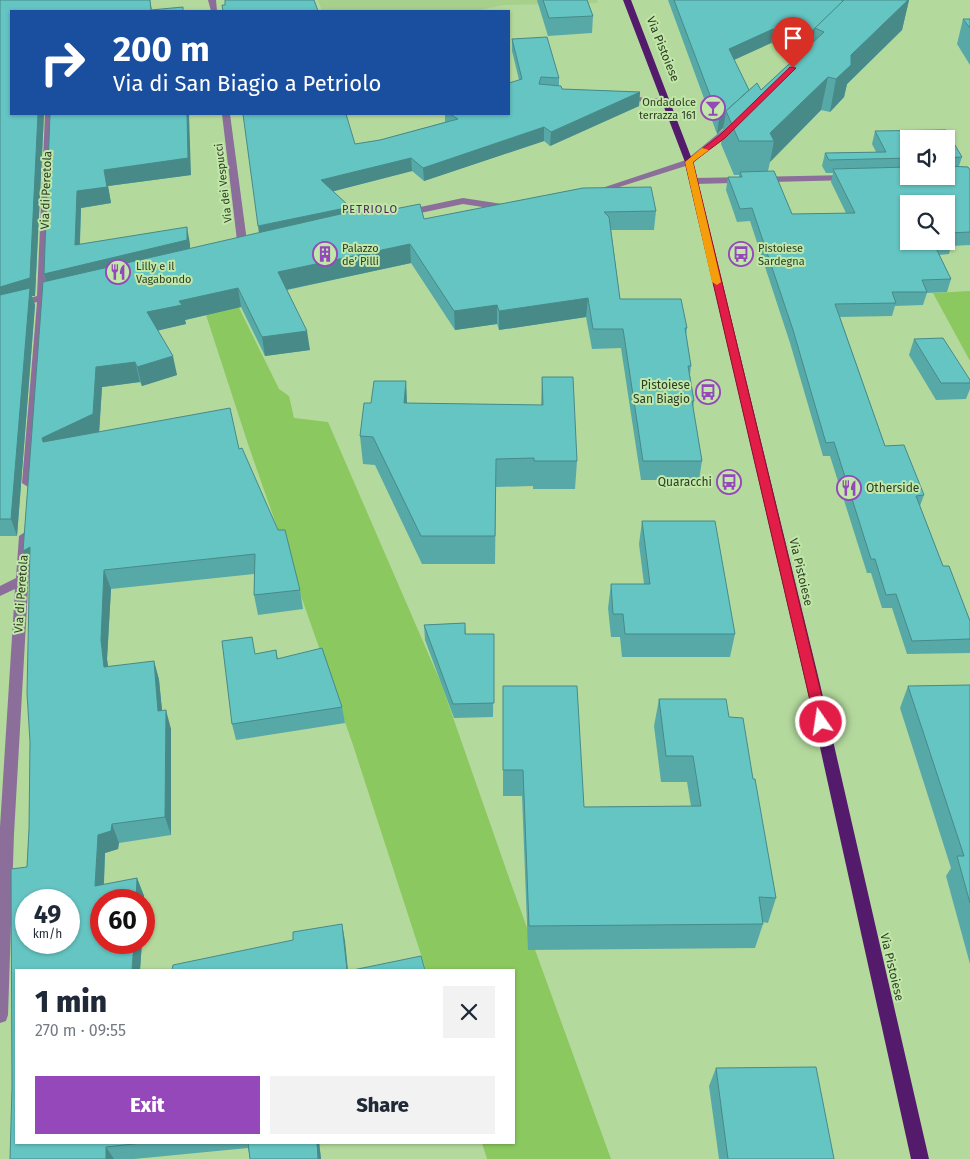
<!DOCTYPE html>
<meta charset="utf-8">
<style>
:root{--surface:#fff;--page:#f2f2f3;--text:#1f2937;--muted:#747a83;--accent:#9548b9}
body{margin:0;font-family:"Fira Sans",sans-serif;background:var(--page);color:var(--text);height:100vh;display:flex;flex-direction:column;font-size:19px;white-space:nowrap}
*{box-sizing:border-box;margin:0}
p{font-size:16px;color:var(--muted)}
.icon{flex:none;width:28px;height:28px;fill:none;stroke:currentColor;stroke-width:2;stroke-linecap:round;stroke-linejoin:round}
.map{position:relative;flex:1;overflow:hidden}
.details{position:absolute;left:15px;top:969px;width:500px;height:175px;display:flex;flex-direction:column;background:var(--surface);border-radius:0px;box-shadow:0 1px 4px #0004}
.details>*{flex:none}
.banner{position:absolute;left:10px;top:10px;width:500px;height:105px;border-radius:0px;box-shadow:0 1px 4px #0004;background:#1a4fa0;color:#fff;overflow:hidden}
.controls{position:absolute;left:900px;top:130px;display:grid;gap:10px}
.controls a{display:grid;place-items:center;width:55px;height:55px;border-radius:0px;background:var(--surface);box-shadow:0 1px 4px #0004;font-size:25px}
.speed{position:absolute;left:15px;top:889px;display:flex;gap:10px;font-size:25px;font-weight:700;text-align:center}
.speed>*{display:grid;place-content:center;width:65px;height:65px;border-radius:50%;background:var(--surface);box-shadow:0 1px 4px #0004;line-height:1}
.speed small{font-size:12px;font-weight:400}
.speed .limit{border:8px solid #d22;background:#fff;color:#111}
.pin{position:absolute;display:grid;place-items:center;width:42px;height:42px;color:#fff;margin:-51px -21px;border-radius:50% 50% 50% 0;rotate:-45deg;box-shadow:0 0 5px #0007}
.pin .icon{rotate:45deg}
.me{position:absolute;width:55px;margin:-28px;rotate:347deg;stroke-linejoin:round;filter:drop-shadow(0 0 4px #0008)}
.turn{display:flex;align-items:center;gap:18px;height:105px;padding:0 20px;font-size:22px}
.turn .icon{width:65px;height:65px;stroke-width:2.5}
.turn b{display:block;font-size:35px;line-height:42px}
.round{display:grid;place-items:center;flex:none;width:52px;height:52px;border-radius:0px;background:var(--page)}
.head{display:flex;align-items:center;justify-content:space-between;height:85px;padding:0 20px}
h1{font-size:30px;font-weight:800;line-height:38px}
.primary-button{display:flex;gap:10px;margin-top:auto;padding:10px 20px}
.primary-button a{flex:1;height:58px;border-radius:0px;background:var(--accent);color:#fff;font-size:20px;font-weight:800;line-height:58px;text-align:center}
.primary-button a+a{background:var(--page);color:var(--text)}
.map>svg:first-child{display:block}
.built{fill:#a7d08d}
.green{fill:#8bc85f}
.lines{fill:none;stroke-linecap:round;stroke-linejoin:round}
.minor{fill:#8b6f9a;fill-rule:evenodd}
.major{fill:#541b6c;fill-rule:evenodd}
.wall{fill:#57a9a8;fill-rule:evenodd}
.shaded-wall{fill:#478a88}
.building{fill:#65c5c3;stroke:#478a88;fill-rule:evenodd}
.route{fill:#e11d48;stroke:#92132f}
.slow{fill:#f59e0b}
.labels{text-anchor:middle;stroke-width:4;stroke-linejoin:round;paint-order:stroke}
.far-poi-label{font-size:11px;fill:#2e3d24;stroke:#c1e7a9;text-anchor:start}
.far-street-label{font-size:11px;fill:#2e3d24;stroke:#c1e7a9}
.far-neighbourhood-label{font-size:11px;letter-spacing:1px;fill:#4a255c;stroke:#c1e7a9}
.street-label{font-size:12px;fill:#2e3d24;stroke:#c1e7a9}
.poi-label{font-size:12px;fill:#2e3d24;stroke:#c1e7a9;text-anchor:end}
</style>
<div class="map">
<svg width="970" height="1159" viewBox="0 0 970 1159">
<rect width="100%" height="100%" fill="#b4d99d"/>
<path class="built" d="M318 0H597L598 3 504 5 476 11H322Z"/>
<g class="green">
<path d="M218 265 279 389 289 396 294 418 328 422 441 683 513 889 611 1159H487L482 1143 514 1142V970H426L353 745 248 444 191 269Z"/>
<path d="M970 291V361L933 293Z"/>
</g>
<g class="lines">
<g class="minor">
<path d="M208 0H216L217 11H211Z"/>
<path d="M619 96 667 99 671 101 667 103 622 100H619Z"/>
<path d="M45 114H53L47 294 58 291 63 294 47 300 34 483 28 487 22 483 37 302 0 312V306L37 296Z"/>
<path d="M222 114H230L248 249 243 252 238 249Z"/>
<path d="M731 123 738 125 692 164 597 194 590 192 686 160Z"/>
<path d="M849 175 853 178 852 180 694 184 690 181 694 178Z"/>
<path d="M463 198 509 205 514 208 509 211 463 204 406 216 401 213 406 210Z"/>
<path d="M25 532 31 536 14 834 8 1015 6 1021 0 1023V827L15 589 0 596V586L16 578 19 536Z"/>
</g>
<path class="major" d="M623 0H631L693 162 820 684 929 1159H911L806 684 685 162Z"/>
</g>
<g class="wall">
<path d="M0 0H150L152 10 11 114H44L35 296H32L35 305 17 536H0Z"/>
<path d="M537 0H587L593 16 592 33 548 36Z"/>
<path d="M668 0H909L902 30 847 84 844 97 830 112 821 110 770 162 768 171H774L792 214 846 213 831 182 833 173H826L822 166 825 153 876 152 872 144 875 131 946 130 962 157 959 166 968 167 970 170V245L951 246 949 254 939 255 951 279 947 292 927 293 923 305 895 306 892 316 840 317 885 446 904 445 924 495 920 506 943 566H949L970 621V653L907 654 892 608H882L871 573H867L830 456H823L790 343 750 221 737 222 726 190 728 177H739V175H734L721 144 723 128 717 134ZM771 43 798 55 761 90 757 83 749 90 734 60ZM909 139H946V176H909ZM909 204H946V241H909Z"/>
<path d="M963 19H970V65L957 44Z"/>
<path d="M512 39 559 78V86L562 89 640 92 639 106 550 146 544 141 424 181 412 171 333 191 350 212 364 215 424 219 583 188 656 211 654 230H611L620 299 687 328 686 336 691 366 690 375 694 401 693 409 702 461 699 480H641L621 348 592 349 586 317 499 330 497 324 455 330 411 263 287 290 310 350 265 356 241 307 185 320 186 324 158 330 177 375 142 386 140 382 102 387 99 432 239 449 300 590 303 609 258 615 254 595V574L111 589 107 659 108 667 154 661 159 680 162 711 171 729V835L119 843 118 849 105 853 104 885 137 878 144 896V904V900L101 942H142L140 970 16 1142H319L321 1159H250L248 1148 134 1159H10L29 829 46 282 44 274 50 114 191 175 108 186 111 203 81 208 80 244H190V249L259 233 355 144 380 140 445 122V114H509L519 80 512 51Z"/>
<path d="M914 339 970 380V389L966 399 936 400 909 355Z"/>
<path d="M542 377 577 461 575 489H533V486L496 487 495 564H422L375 465 363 464 360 436 371 403 406 381 407 403 541 405Z"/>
<path d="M642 521 735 634 730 657H622L620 637H611L608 608 611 584H644L639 544Z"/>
<path d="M465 623 466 634H494L493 717 454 718 425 640 424 625Z"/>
<path d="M276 650 278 659 342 707 345 723 236 740 232 724 256 654Z"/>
<path d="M970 685V964L946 876 951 868 900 708 908 686Z"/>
<path d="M503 686 584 807 691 806 687 782H661L654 726 659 699 729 717 753 779 776 898 768 923 763 922V924L755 948 528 950 522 796H503Z"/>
<path d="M716 1068 834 1159H719L709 1086Z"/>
</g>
<g class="shaded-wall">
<path d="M908 0H909L902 30 847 84 844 97 830 112 836 79 851 55Z"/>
<path d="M773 29 771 43 727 63 729 49Z"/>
<path d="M815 29 812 43 799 55 801 41Z"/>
<path d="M828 77 821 110 770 162 774 141 770 133Z"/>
<path d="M640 92 639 106 550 146 551 132Z"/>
<path d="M726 113 723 128 717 134 719 119Z"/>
<path d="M38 114H44L35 296H32L35 305 17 536 11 519 0 305V287Z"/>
<path d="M187 114H189L191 175 108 186 111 203 81 208 79 262 75 245 77 191 104 170Z"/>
<path d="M544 127V141L424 181 423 168Z"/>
<path d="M411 158 412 171 323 194 321 180Z"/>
<path d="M350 207 351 220 260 240 258 226Z"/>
<path d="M187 227 190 244V257L49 292 44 274Z"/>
<path d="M410 244 411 263 280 291 278 272Z"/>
<path d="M238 288 241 307 185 320 186 324 152 332 147 312 179 301Z"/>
<path d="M588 298 586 317 499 330V311Z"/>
<path d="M497 305V324L455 330 454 311Z"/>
<path d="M307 331 310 350 265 356 262 337Z"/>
<path d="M173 356 177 375 142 386 137 367Z"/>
<path d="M135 362 140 382 102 387 99 434 49 458 42 438 96 367Z"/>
<path d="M406 381 407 409 404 403Z"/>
<path d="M30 547V570L23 551Z"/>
<path d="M104 570 111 589 107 659 111 686 104 667 101 640Z"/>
<path d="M154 661 159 680 164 730 158 711Z"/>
<path d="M166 710 171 729V835L165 817Z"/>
<path d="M112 824 119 843 118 849 105 853 103 900 95 886 98 835Z"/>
<path d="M137 878 144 896V904V900H136Z"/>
<path d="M342 924 345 941 348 970H347Z"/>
<path d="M134 942H142L140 970H132Z"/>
<path d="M317 1142H319L321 1159H318Z"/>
<path d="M106 1147 114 1159H106Z"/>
</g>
<g class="building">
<path d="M0 0H150L151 10 183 7V11H11V114H38L30 278 0 287Z"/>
<path d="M225 0H314L318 11H223L222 5H225Z"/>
<path d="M543 0H587L593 16 549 18Z"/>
<path d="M674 0H841L844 1 801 41 773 29 729 49 749 90 726 111V113L719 119Z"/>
<path d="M844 0H908L851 55V65L836 79 828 77 770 133 774 141H739L726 111 757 83 761 90 824 32 815 28Z"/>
<path d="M963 19H970V28Z"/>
<path d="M547 37 559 78 541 77 539 84 561 86 562 89 640 92 551 132 544 127 423 168 411 158 321 180 350 207 258 226 243 114H346L355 144 380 140 458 119 450 114H509V83L522 79 512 39Z"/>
<path d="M50 114H187L188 158 104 170 107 187 77 191 75 245 187 227V240L44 274Z"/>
<path d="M946 130 962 157 948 158 946 163V139H909V158L829 160 825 153 886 152 875 131Z"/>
<path d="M946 166 968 167 970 170V232L948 233 953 241 933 242 951 279 922 280 927 292H892L896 303 835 304 885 446 904 445 924 495 916 496 943 566H949L970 621V639L912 641 896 594 886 595 875 559H871L834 442 826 443 793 330 752 208 740 209 728 177H742L740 172 774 171 792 214 855 213 833 169 909 167V176H946ZM909 204H946V241H909Z"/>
<path d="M651 187 656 211 604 212 609 217 620 299H681L687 328H685L691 366H688L694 401H692L702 461H643L623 329H593L588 298 499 311 497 305 454 311 410 244 278 272 307 331 262 337 238 288 179 301 182 305 147 312 173 356 137 367 135 362 96 367 93 414 42 438 43 442 230 408 239 449 242 448 278 530H285L300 590 254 595 255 554 104 570 101 640 104 667 154 661 158 711 166 710 165 817 112 824 111 831 98 835 95 886 137 878 136 900H101V942H134L132 970H16V1142H151L106 1147V1159H10L12 1087 11 869 27 867 29 829 30 742 27 693 30 547 23 551 43 282 358 210 364 215 420 204 424 219 583 188ZM26 900H69V942H26Z"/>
<path d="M30 288 11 519H0V295Z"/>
<path d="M943 338 970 380V383H941L914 339Z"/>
<path d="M542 377H573L577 461H534V458L496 459 495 536H421L373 437 360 436 364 403H371L374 381H406L404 403 543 405Z"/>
<path d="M642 521H715L735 634H625L623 614H613L611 584H650Z"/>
<path d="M465 623V634H494V703L453 704 424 625Z"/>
<path d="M252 637 255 654 276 650 277 659 322 648 342 707 232 724 222 641Z"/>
<path d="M970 685V903L957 856H964L908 686Z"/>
<path d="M503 686H577L584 807 701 806 693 756H666L659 699H726L729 717 743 718 753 779H755L776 898 759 897 763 924 529 926 523 770H503Z"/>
<path d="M342 924 347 970H172L173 965 293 940V932Z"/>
<path d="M421 956 425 970H353Z"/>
<path d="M816 1067 834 1159H728L716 1068Z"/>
<path d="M248 1142H317L318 1159H250Z"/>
</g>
<path class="route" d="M790 67 796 68 725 138 693 162 828 722 821 727 815 722 685 162 720 135Z"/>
<path class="slow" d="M702 148 709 150 693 162 721 282 717 285 712 282 685 162Z"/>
<defs>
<symbol id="bar-ring" viewBox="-11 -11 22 22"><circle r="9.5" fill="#c1e7a9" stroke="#9548b9" stroke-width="1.5"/><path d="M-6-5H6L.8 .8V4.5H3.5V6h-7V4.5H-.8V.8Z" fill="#9548b9"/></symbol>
<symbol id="building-ring" viewBox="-11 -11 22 22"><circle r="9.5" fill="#c1e7a9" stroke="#9548b9" stroke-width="1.5"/><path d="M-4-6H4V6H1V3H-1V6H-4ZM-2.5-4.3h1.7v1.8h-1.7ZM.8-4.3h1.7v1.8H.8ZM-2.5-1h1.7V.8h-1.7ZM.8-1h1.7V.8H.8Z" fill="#9548b9"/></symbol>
<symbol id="bus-ring" viewBox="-11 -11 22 22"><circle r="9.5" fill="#c1e7a9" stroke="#9548b9" stroke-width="1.5"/><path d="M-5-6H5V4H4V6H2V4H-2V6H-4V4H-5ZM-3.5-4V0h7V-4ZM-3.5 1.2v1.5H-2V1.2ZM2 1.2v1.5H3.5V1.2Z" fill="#9548b9"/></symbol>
<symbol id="restaurant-ring" viewBox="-11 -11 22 22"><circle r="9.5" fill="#c1e7a9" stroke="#9548b9" stroke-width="1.5"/><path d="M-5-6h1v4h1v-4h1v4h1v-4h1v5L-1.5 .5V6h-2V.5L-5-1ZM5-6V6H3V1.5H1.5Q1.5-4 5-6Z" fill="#9548b9"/></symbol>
</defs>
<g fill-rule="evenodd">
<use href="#bar-ring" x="699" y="94" width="28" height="28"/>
<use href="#building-ring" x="311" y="240" width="28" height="28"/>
<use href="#bus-ring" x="727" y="240" width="28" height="28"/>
<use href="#restaurant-ring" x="104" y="258" width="28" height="28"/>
<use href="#bus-ring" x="694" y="378" width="28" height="28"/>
<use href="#bus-ring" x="715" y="468" width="28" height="28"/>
<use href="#restaurant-ring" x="835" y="474" width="28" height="28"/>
</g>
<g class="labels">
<g class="far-poi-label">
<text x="696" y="106" text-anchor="end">Ondadolce<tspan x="696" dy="13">terrazza 161</tspan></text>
<text x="342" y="252">Palazzo<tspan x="342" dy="13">de’ Pilli</tspan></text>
<text x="758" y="252">Pistoiese<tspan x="758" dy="13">Sardegna</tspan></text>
<text x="136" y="270">Lilly e il<tspan x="136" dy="13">Vagabondo</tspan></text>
</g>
<g class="far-street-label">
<text transform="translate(223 183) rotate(-97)" y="4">Via dei Vespucci</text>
</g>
<g class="far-neighbourhood-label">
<text x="370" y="213">PETRIOLO</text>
</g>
<g class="street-label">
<text transform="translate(663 49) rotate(68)" y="4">Via Pistoiese</text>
<text transform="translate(46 190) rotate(-88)" y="4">Via di Peretola</text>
<text transform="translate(801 572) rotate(77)" y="4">Via Pistoiese</text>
<text transform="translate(21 594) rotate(-86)" y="4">Via di Peretola</text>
<text transform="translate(892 967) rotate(77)" y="4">Via Pistoiese</text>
</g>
<g class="poi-label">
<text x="690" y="389">Pistoiese<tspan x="690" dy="14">San Biagio</tspan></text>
<text x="712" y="486">Quaracchi</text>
<text x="866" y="492" text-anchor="start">Otherside</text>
</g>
</g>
</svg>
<div class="controls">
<a><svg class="icon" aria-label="sound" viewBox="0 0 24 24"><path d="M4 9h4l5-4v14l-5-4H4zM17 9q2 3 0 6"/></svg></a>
<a><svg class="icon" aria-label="search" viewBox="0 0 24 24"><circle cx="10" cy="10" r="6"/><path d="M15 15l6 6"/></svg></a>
</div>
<div class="speed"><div>49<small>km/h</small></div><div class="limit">60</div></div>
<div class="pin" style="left:793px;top:68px;background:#d93025"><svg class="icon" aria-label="arrive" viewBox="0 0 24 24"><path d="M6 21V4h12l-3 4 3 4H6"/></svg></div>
<svg class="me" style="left:821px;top:722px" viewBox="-20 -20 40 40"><circle r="17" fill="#e11d48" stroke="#fff" stroke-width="3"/><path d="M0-11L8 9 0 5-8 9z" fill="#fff"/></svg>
<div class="banner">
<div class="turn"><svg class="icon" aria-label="right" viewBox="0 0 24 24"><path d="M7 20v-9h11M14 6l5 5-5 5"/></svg><div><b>200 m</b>Via di San Biagio a Petriolo</div></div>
</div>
<section class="details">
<div class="head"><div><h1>1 min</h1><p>270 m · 09:55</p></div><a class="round"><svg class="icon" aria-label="close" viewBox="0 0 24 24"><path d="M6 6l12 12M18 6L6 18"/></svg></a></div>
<div class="primary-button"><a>Exit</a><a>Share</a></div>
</section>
</div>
